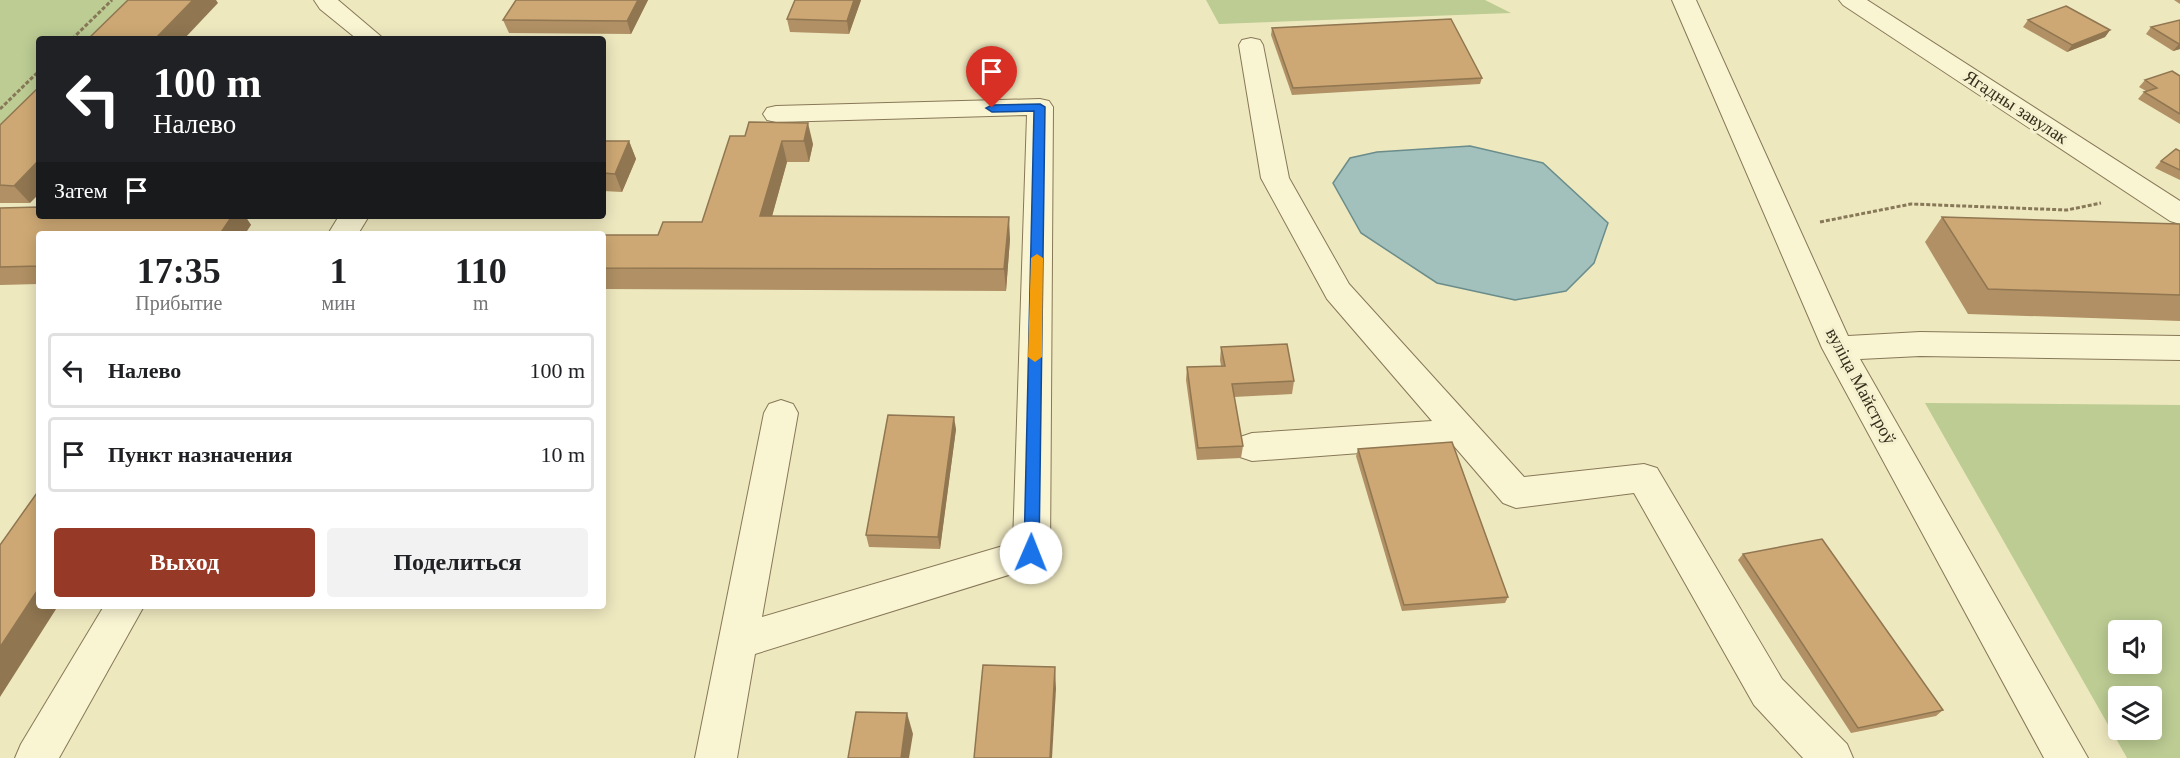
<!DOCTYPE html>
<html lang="ru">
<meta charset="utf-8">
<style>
:root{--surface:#fff;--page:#f2f2f2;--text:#202124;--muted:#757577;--line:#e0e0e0;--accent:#963927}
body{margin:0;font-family:Georgia,serif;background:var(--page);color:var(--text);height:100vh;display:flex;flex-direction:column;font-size:22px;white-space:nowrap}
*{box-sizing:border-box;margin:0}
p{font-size:20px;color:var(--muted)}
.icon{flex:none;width:33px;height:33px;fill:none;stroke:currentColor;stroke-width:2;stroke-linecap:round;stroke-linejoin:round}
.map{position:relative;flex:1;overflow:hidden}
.drawer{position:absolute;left:36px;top:231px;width:570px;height:378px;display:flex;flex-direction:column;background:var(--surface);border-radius:6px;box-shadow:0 3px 15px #0003}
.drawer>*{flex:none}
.guide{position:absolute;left:36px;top:36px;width:570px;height:183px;border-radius:6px;box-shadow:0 3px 15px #0003;background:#202124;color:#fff;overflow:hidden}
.fabs{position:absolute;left:2108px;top:620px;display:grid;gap:12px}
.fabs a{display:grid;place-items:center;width:54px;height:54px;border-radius:6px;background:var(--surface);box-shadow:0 3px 15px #0003;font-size:30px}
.pin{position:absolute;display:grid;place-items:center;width:51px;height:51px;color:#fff;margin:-62px -26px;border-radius:50% 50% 50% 0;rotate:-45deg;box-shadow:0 0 6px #0007}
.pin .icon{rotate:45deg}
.me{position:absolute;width:66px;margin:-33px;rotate:1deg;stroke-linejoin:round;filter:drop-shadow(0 0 4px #0008)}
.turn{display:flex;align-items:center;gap:21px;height:126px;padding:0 18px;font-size:27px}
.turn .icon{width:78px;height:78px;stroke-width:2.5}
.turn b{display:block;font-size:42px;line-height:51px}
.then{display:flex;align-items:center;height:57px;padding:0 18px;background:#0003;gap:12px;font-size:22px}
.eta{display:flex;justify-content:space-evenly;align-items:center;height:102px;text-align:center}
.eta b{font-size:36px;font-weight:700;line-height:42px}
.button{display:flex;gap:12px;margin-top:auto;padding:12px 18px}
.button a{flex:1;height:69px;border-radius:6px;background:var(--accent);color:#fff;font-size:24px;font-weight:700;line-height:69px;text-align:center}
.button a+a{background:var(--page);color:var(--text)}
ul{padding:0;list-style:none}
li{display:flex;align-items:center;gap:18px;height:75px;margin:0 12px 9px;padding:0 6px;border:3px solid var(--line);border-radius:6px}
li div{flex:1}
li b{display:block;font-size:22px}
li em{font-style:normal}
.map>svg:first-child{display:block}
.green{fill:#bccc93;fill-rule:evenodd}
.water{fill:#a2c0bc;stroke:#6a8d8b;stroke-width:1.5}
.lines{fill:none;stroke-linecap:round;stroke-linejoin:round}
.minor-casing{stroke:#877857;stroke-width:2}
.path{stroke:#877857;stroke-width:3;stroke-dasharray:4 2;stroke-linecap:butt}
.minor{fill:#f9f4d2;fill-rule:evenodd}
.wall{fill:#b09064}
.shaded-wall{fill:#907651}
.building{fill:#cda874;stroke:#907651;stroke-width:1.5}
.route{fill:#1a73e8;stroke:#114b97;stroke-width:1.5}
.slow{fill:#f59e0b}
.labels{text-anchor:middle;stroke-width:6;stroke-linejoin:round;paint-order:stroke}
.street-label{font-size:18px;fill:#362d1c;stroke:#f5f1cf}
</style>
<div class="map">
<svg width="2180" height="758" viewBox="0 0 2180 758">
<rect width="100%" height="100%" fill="#eee8bf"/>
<g class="green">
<path d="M0 0H141L102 39H39V102L0 141Z"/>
<path d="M1206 0H1485L1511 13 1219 24Z"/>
<path d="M1925 403 2180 405V758H2127ZM2118 630H2151V663H2118ZM2118 696H2151V729H2118Z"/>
</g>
<path class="water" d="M1470 146 1543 163 1608 223 1594 263 1566 291 1515 300 1437 283 1361 233 1333 183 1350 158 1377 152Z"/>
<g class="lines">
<defs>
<g id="minor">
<path d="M314 0H338L384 39H357L320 9Z"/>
<path d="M1672 0H1696L1848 336 1920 332 2180 336V360L1920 356 1860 359 2088 758H2044L1822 348Z"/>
<path d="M1839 0H1867L2180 201V224L2170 221 1843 5Z"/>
<path d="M1251 38 1260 40 1263 45 1289 178 1349 284 1524 477 1644 464 1657 468 1782 679 1847 744 1853 758H1803L1754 705 1634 493 1516 508 1503 503 1454 446 1252 461 1240 457 1235 447 1240 437 1252 433 1432 421 1327 299 1261 178 1239 45 1242 40Z"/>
<path d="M1040 99 1049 101 1053 107 1050 553 1044 564 755 654 737 758H695L764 413 769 404 781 400 793 404 798 413 762 617 1013 543 1027 115 776 122 767 120 763 114 767 108 776 106Z"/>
<path d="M339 216H369L358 234H328Z"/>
<path d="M104 606H144L59 758H15L21 744Z"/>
</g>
</defs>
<use href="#minor" class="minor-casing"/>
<g class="path">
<path d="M72 39 112 0"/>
<path d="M0 109 39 71"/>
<path d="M1820 222 1911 204 2067 210 2101 203"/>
</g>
<use href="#minor" class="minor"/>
</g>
<g class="wall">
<path d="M516 0H648L631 34 509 33 503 20Z"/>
<path d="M861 0 849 34 790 32 787 19Z"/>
<path d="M2174 0H2180V4Z"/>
<path d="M2028 20 2110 30 2105 37 2067 52 2023 27Z"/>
<path d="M2180 20V49L2173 51 2146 34 2151 27Z"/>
<path d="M1272 28 1482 78 1480 84 1292 95 1271 35Z"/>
<path d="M2180 76V124L2138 99 2144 92 2146 91 2139 87 2145 80Z"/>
<path d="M749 122 813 144 809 162H787L772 216 1010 239 1006 291 603 289V235H658L702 222 745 136Z"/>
<path d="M0 125 30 203H0Z"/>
<path d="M603 141H629L636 159 622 192 603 191Z"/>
<path d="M2180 151V180L2155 168 2161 161Z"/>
<path d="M0 208 39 216H245L251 225 39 234V284L0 285Z"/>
<path d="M1942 217 2180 224V321L1968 314 1925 242Z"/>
<path d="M1221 347 1294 381 1292 394 1234 397 1243 446 1241 458 1197 460 1186 380 1187 367 1221 366 1220 360Z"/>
<path d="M956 429 940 549 869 547 866 535Z"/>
<path d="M1358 449 1508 597 1505 603 1402 611 1356 456Z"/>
<path d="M1743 554 1943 710 1936 716 1851 733 1738 560Z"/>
</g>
<g class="shaded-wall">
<path d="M193 0H216L218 3 184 39H155Z"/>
<path d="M638 0H648L631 34 627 21Z"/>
<path d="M854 0H861L849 34 847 21Z"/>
<path d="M2110 30 2105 37 2067 52 2072 45Z"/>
<path d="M2180 43V49L2173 51 2179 44Z"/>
<path d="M808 123 813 144 809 162 804 141Z"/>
<path d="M629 141 636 159 622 192 615 174Z"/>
<path d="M782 141 787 162 766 238 760 216Z"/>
<path d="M39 160V194L30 203 14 186Z"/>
<path d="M232 216H245L251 225 245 234H220Z"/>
<path d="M1009 217 1010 239 1006 291 1004 269Z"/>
<path d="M954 417 956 429 940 549 938 537Z"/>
<path d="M39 588V606H58L0 697V647Z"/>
<path d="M1055 667 1056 689 1052 758H1050Z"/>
<path d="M907 713 913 734 909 758H901Z"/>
</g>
<g class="building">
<path d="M128 0H193L155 39H88Z"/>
<path d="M516 0H638L627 21 503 20Z"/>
<path d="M795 0H854L847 21 787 19Z"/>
<path d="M2066 6 2110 30 2072 45 2028 20Z"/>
<path d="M1451 19 1482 78 1293 88 1272 28Z"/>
<path d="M2180 20V43L2179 44 2151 27Z"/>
<path d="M2172 71 2180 76V114L2144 92 2157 88 2145 80Z"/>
<path d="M39 87V160L14 186 0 185V125Z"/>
<path d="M749 122 808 123 804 141H782L760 216 1009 217 1004 269 603 268V235H658L663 222H702L730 136H745Z"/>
<path d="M603 141H629L615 174 603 173Z"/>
<path d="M2176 149 2180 151V170L2161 161Z"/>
<path d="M39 207V216H232L220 234H39V266L0 267V208Z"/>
<path d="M1942 217 2180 224V295L1988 289Z"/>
<path d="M1287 344 1294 381 1232 384 1243 446 1198 448 1187 367 1225 366 1221 347Z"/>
<path d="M888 415 954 417 938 537 866 535Z"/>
<path d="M1452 442 1508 597 1404 605 1358 449Z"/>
<path d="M39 490V588L0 647V545Z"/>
<path d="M1822 539 1943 710 1858 728 1743 554Z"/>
<path d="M983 665 1055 667 1050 758H974Z"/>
<path d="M856 712 907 713 901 758H848Z"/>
</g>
<path class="route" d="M1040 104 1045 107 1039 553 1037 557 1031 559 1026 557 1024 553 1034 111 992 112 986 108 992 105Z"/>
<path class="slow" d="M1037 254 1043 258 1042 357 1035 362 1028 357 1031 258Z"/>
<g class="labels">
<g class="street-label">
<text transform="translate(2016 107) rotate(33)" y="6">Ягадны завулак</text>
<text transform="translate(1861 386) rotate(62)" y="6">вуліца Майстроў</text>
</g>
</g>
</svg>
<div class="fabs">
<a><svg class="icon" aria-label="sound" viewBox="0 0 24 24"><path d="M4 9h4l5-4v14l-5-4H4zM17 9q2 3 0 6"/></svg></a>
<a><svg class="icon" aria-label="layers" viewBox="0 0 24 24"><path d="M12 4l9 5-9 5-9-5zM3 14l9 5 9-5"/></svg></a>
</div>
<div class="pin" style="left:992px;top:108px;background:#d93025"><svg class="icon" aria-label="arrive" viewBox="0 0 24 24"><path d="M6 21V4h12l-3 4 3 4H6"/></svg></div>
<svg class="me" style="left:1031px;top:553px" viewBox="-20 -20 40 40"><circle r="19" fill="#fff"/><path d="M0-13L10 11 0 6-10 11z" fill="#1a73e8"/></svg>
<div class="guide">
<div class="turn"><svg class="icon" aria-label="left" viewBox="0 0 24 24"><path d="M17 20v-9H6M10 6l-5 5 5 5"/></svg><div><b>100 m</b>Налево</div></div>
<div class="then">Затем<svg class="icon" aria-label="arrive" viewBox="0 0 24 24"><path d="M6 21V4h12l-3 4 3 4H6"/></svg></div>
</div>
<section class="drawer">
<div class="eta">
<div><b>17:35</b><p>Прибытие</p></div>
<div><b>1</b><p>мин</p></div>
<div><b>110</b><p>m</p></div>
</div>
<ul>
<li><svg class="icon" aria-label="left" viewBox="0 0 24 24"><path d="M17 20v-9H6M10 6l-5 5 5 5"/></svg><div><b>Налево</b></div><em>100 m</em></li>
<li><svg class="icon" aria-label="arrive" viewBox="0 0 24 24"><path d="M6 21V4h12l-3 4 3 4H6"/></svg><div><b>Пункт назначения</b></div><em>10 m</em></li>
</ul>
<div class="button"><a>Выход</a><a>Поделиться</a></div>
</section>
</div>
